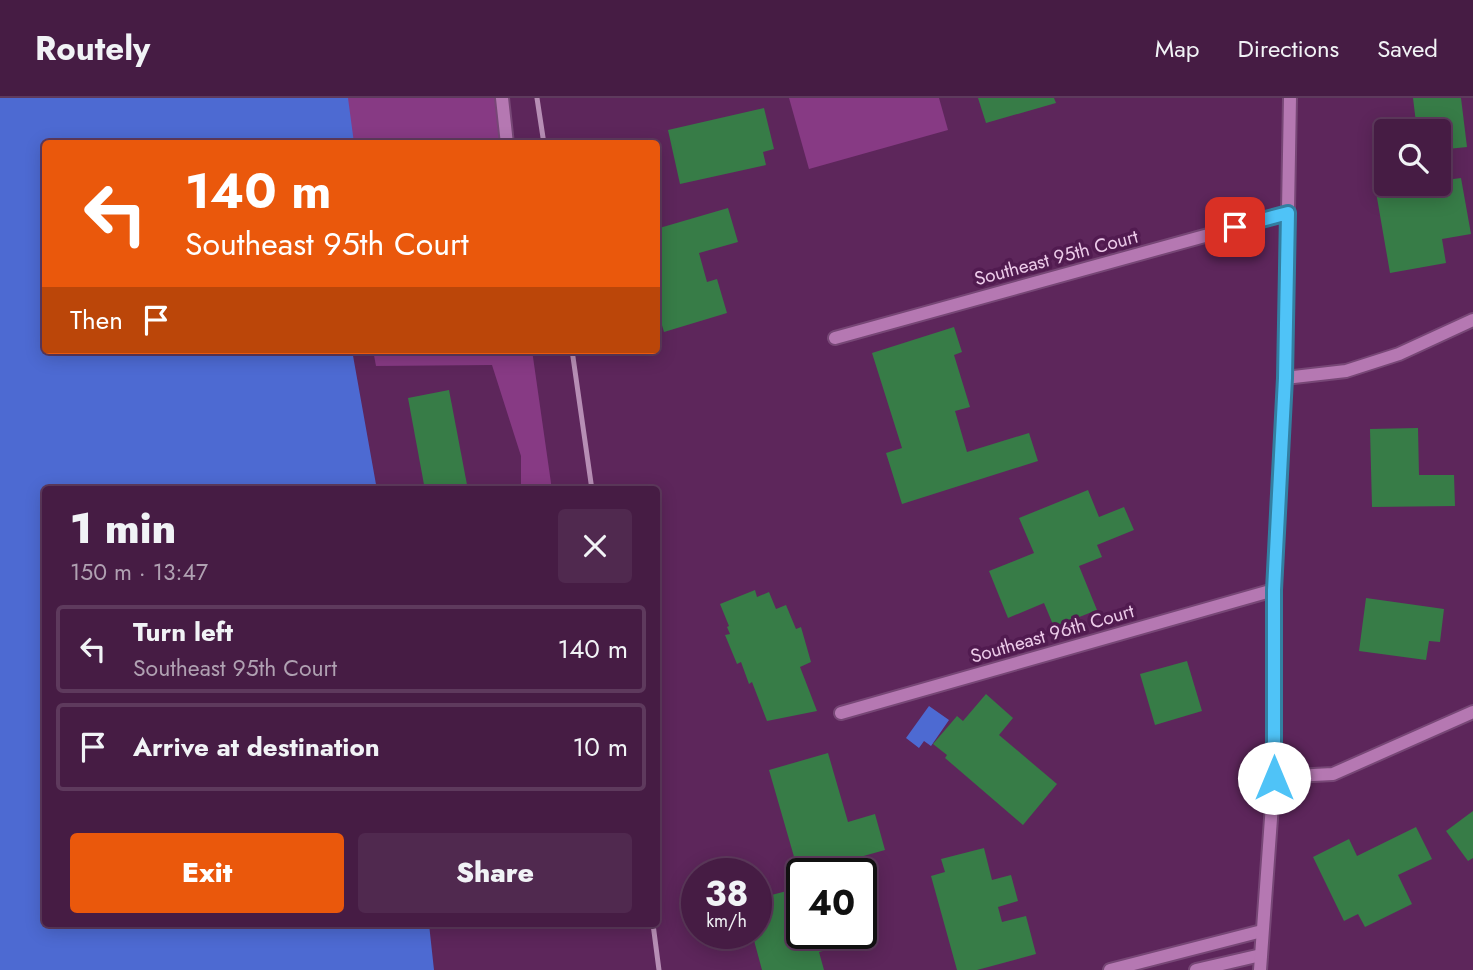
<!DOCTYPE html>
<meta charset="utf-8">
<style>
:root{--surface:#461c44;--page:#50294f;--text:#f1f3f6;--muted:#b0a1b2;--line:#5e3a5d;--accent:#ea580c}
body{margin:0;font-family:Jost,sans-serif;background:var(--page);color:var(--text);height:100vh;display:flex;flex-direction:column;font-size:26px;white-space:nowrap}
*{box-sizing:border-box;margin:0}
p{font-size:23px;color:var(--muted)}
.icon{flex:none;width:38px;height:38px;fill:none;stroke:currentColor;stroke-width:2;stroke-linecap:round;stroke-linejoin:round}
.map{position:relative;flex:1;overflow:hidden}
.sheet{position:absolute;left:42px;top:388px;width:618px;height:441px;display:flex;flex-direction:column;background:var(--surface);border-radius:7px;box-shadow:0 4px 18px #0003,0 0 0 2px var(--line)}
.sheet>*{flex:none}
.banner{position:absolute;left:42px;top:42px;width:618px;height:214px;border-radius:7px;box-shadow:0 4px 18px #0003,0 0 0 2px var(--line);background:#ea580c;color:#fff;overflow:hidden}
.tools{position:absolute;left:1374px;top:21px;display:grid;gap:14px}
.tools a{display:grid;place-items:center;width:77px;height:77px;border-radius:7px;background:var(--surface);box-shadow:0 4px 18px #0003,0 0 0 2px var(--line);font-size:35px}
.speed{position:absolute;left:681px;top:760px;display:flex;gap:14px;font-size:35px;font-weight:700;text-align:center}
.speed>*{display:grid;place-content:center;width:91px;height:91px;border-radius:50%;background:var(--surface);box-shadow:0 4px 18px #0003,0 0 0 2px var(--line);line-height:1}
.speed small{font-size:18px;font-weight:400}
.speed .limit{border:4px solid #111;border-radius:10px;background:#fff;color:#111}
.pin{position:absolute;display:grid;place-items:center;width:60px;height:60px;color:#fff;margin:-30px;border-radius:14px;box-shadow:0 4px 10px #0006}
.me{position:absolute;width:77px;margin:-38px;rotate:0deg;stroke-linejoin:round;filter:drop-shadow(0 0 5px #0008)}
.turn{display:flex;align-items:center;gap:24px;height:147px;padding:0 28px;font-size:32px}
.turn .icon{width:91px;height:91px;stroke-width:2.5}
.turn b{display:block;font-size:49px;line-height:60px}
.then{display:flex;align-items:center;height:66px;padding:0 28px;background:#0003;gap:14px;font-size:26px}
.round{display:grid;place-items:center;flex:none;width:74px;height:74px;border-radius:7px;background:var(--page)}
.overview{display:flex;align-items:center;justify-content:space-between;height:119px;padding:0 28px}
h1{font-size:42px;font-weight:800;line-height:52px}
.cta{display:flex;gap:14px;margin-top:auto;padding:14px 28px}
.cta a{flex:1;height:80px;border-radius:7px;background:var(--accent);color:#fff;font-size:28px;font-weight:800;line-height:80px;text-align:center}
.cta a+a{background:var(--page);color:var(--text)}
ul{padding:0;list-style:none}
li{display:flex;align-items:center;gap:21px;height:88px;margin:0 14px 10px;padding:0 14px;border:4px solid var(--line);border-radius:7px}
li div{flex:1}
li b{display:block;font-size:26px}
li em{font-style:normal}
header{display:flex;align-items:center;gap:42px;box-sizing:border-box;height:98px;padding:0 35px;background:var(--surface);border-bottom:2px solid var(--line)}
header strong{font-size:33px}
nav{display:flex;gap:38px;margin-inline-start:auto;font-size:24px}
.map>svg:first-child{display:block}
.green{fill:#873a84}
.water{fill:#4d6ad2}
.building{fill:#377c47}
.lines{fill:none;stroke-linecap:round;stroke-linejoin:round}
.minor-casing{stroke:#774776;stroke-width:16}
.minor{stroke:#b578b2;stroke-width:12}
.rail{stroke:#b78eb5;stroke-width:5}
.route-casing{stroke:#337fa1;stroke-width:18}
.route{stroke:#4fc3f7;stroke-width:12}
.labels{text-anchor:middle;stroke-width:7;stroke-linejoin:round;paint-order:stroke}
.street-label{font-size:19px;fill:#edccea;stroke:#511b50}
</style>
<header>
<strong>Routely</strong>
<nav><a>Map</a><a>Directions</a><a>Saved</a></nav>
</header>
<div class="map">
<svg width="1473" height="872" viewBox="0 0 1473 872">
<rect width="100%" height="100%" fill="#5d265b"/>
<g class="green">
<path d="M334 0H496L503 45H341Z"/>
<path d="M789 0H939L948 32 809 71Z"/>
<path d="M373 252H532L552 392H521V358L492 267 376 268Z"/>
</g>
<g class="water">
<path d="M0 0H348L354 45 46 46V252H352L377 392H46V826H429L434 872H0Z"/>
<path d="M929 608 949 622 931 648 924 643 919 650 906 640Z"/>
</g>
<g class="building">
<path d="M978 0H1054L1056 5 986 25Z"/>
<path d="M1413 0H1461L1467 49 1438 52V33H1417Z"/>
<path d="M764 10 774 51 763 54 766 67 680 86 668 32Z"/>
<path d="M1461 80 1471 136 1442 141 1446 165 1390 175 1376 94 1425 86H1438V83Z"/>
<path d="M728 110 738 144 699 155 707 184 717 181 727 215 664 234 656 207V131Z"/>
<path d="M954 229 962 254 954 257 970 309 955 313 967 354 1029 335 1038 363 902 406 886 355 902 350 872 255Z"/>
<path d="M449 292 468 392H425L408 300Z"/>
<path d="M1418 330 1419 377H1454L1455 408 1372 409 1370 331Z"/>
<path d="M1088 392 1099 419 1124 409 1134 432 1097 447 1102 459 1079 468 1097 512 1054 529 1044 505 1008 520 989 473 1034 455 1019 420Z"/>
<path d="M755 492 757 499 769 494 776 511 786 507 796 531 801 529 811 564 800 569 817 613 767 623 752 584 749 586 741 564 737 566 725 537 730 536 727 529 729 528 720 506Z"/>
<path d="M1366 500 1444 511 1440 544 1429 543 1426 562 1359 553Z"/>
<path d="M1187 563 1202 613 1155 627 1140 576Z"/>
<path d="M986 596 1013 620 999 637 1057 686 1023 727 945 660 947 657 933 646 957 618 963 623Z"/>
<path d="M828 655 848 724 875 716 885 752 799 776 769 672Z"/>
<path d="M1473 713V760L1468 763 1446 733Z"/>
<path d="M1416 729 1432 761 1398 777 1412 806 1365 829 1358 816 1344 823 1313 759 1349 741 1357 758Z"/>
<path d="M984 750 992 782 1011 777 1018 803 998 809 1002 824 1026 818 1036 856 977 872H957L931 778 945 774 941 761Z"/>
<path d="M862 772 879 838 819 854 824 872H762L752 835H756V801L802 789V835H861Z"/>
</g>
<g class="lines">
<defs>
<g id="minor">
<path d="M502 0 507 46"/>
<path d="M835 240 1288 115"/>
<path d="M1285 280 1346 273 1399 256 1473 222"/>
<path d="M841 615 1274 492"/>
<path d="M1274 679 1333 676 1473 614"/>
<path d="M1110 872 1262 833"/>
<path d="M1196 872 1261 857"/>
<path d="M1260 872 1274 679V492L1285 280 1290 0"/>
</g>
</defs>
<use href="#minor" class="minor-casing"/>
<use href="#minor" class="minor"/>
<g class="rail">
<path d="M537 0 544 46"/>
<path d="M572 252 592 392"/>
<path d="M653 826 659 872"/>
</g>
</g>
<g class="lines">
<defs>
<path id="route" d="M1235 129 1288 115 1285 280 1274 492V680"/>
</defs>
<use href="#route" class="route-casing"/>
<use href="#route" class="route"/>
</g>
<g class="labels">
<g class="street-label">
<text transform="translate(1056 159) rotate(-15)" y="7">Southeast 95th Court</text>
<text transform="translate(1052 535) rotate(-16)" y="7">Southeast 96th Court</text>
</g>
</g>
</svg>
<div class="tools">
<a><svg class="icon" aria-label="search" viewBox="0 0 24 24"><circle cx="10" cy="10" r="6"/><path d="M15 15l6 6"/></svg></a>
</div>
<div class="speed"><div>38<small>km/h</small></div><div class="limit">40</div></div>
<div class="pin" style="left:1235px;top:129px;background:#d93025"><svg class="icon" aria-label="arrive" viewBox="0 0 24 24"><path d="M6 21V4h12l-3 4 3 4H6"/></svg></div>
<svg class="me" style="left:1274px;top:680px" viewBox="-20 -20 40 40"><circle r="19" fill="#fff"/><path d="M0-13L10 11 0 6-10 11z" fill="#4fc3f7"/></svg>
<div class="banner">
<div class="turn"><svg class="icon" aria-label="left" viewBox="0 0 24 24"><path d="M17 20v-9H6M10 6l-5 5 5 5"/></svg><div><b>140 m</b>Southeast 95th Court</div></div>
<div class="then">Then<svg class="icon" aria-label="arrive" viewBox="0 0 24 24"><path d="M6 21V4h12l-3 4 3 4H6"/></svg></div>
</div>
<section class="sheet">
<div class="overview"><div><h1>1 min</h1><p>150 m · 13:47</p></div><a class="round"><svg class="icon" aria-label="close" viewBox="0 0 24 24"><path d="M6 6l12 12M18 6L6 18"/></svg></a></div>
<ul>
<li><svg class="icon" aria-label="left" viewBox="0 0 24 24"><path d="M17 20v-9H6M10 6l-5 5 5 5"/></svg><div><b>Turn left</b><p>Southeast 95th Court</p></div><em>140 m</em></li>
<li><svg class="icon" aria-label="arrive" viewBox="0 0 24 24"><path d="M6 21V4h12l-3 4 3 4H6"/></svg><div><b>Arrive at destination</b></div><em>10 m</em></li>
</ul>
<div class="cta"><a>Exit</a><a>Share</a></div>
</section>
</div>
